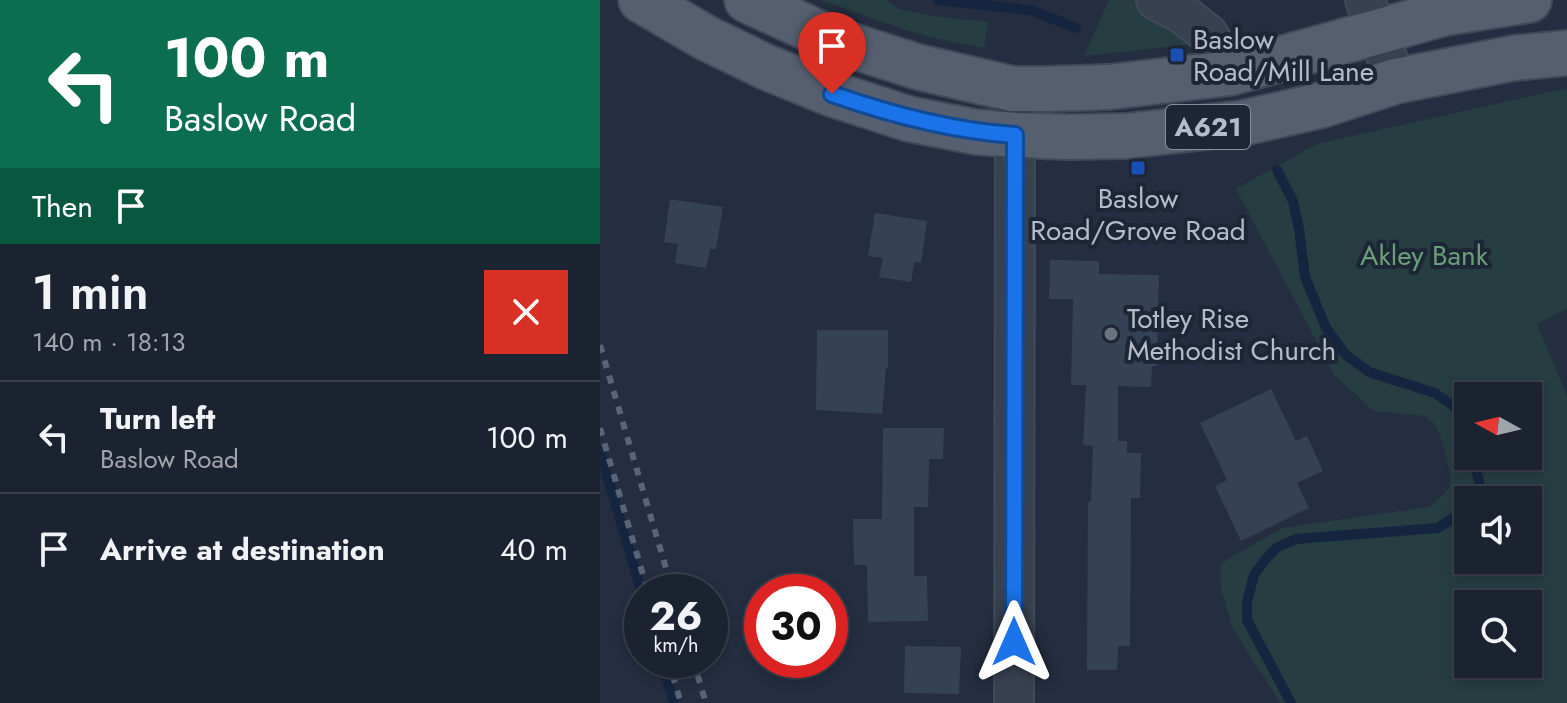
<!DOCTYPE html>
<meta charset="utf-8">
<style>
:root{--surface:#1b2230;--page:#282f3c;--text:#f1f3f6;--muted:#a0a4ab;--line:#393f4c}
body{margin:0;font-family:Jost,sans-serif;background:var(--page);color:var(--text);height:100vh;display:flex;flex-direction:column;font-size:30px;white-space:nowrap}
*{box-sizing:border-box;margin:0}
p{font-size:26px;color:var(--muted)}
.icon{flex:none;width:44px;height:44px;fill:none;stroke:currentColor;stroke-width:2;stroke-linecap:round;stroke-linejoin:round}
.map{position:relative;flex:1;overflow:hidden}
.panel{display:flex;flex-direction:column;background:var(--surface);width:600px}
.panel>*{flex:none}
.hud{background:#0b6e4f;color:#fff;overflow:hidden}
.needle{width:52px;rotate:278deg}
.tools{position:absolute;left:854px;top:382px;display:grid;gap:16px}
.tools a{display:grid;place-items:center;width:88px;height:88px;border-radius:0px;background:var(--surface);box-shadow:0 4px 12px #0003,0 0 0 2px var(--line);font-size:40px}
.speed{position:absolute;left:24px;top:574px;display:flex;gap:16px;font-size:40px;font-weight:700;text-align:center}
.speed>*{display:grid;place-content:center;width:104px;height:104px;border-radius:50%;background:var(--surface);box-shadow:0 4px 12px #0003,0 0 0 2px var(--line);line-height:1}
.speed small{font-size:20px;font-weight:400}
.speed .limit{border:12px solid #d22;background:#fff;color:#111}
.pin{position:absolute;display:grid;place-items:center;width:68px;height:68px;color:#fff;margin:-82px -34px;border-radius:50% 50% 50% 0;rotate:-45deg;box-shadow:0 0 8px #0007}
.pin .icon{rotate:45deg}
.me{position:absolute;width:88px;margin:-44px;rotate:0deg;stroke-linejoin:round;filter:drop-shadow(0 0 6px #0008)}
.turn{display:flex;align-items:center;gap:28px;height:168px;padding:0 32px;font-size:36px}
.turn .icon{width:104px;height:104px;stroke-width:2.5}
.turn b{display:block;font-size:56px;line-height:68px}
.then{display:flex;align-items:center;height:76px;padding:0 32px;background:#0003;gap:16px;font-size:30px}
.round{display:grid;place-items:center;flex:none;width:84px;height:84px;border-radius:0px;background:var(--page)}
.head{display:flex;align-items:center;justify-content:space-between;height:136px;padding:0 32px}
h1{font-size:48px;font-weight:600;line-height:60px}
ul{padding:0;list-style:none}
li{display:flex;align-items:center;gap:24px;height:112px;padding:0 32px;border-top:2px solid var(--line)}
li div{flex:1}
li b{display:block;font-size:30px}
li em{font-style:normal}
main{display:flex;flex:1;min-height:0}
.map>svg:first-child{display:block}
.green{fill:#263d41;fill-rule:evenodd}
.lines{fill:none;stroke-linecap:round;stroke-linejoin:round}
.stream{stroke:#16253f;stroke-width:10}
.building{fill:#354256}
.minor-casing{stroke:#414a59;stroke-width:42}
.primary-casing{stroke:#414a59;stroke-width:48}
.minor{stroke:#384150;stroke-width:38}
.primary{stroke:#565f70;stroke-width:44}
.rail{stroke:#5a6477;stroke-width:6;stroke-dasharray:8 8;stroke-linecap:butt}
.route-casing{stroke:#114b97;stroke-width:20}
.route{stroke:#1a73e8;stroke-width:14}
.transit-dot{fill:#1a4fb4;stroke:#1d2635;stroke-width:3}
.worship-dot{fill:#6b7280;stroke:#1d2635;stroke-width:3}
.labels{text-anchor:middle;stroke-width:8;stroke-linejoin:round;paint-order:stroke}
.shield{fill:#1d2635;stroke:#878f9e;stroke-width:2}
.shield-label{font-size:26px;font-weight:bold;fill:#b4bccb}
.poi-label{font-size:28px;fill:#b4bccb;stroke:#1d2635;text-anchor:start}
.park-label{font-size:28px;fill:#6a9d78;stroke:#1d2635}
</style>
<main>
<section class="panel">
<div class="hud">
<div class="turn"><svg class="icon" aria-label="left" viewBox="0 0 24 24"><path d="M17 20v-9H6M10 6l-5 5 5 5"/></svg><div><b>100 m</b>Baslow Road</div></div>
<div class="then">Then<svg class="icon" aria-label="arrive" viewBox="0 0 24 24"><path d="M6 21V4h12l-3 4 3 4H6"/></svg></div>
</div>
<div class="head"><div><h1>1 min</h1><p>140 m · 18:13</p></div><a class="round" style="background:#d93025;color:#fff"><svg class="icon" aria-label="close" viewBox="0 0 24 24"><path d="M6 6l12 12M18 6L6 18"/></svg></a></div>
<ul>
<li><svg class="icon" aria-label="left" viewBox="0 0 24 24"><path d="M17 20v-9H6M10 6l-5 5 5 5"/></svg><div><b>Turn left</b><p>Baslow Road</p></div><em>100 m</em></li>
<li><svg class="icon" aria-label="arrive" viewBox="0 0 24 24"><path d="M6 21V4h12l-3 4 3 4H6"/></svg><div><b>Arrive at destination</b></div><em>40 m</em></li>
</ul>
</section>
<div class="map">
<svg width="967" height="703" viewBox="0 0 967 703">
<rect width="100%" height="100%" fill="#242e40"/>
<g class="green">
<path d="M221 0H285L299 9 333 16 388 22 384 48 339 39 302 29Z"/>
<path d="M509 0H536L576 20 595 44 484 56Z"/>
<path d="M967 88V309L937 324 967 396V703H680L632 627 621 588V563L683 528 829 507 842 496 850 487 851 477 840 434 835 424 825 416 774 411 735 376 636 189 717 144ZM868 396H928V456H868ZM868 500H928V560H868ZM868 604H928V664H868Z"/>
</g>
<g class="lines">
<g class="stream">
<path d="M338 0 430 10 476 28"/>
<path d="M677 170 693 201 699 229 705 277 726 328 746 355 769 372 835 393 855 407 868 436"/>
<path d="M0 451 42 594"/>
<path d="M873 456 880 486 876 500"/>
<path d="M61 660 74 703"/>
<path d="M691 703 647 620V602L654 575 665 560 676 548 696 539 838 528 868 508"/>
</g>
</g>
<g class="building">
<path d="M70 199 123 207 116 249H110L106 268 75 263 78 244 64 242Z"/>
<path d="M275 213 327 221 321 263 314 262 311 282 279 277 283 258 268 256Z"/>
<path d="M450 260 499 261V274L559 275 557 366H552L551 387 518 386V441H527V453H541L540 498H531L530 646H518L517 670H487L488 502H491L493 446 483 445 486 385H471L473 299H449Z"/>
<path d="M217 330H288V368H286L282 414 216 410Z"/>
<path d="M671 389 696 441 707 436 723 471 697 483 709 508 641 541 615 486 627 480 600 423Z"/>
<path d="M283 428H344L343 459H329L328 507H314V576H327L328 621 268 622 267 565H254L253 519H282Z"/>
<path d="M305 646 361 647 359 694 304 693Z"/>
</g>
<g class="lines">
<defs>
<g id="minor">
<path d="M556 0 581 13 608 34 630 73"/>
<path d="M765 0 796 81"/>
<path d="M413 89 415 135 414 703"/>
</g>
<g id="primary">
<path d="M41 0 106 38 166 67 232 94 309 119 376 132 415 135 468 137 526 136 643 123 722 105 796 81 914 58 967 53"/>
<path d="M147 0 234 40 318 67 413 89H444L509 87 630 73 845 13 929 0"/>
</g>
</defs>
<use href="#minor" class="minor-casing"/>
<use href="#primary" class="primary-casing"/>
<use href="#minor" class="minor"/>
<use href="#primary" class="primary"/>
<g class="rail">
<path d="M0 345 73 592"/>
<path d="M0 428 48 592"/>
<path d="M68 660 81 703"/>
<path d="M93 660 106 703"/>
</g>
</g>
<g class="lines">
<defs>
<path id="route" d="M232 94C292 115 352 131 415 135L414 642"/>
</defs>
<use href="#route" class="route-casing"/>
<use href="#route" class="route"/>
</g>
<g class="transit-dot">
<rect x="569" y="47" width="16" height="16" rx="4"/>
<rect x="530" y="160" width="16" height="16" rx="4"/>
</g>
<circle class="worship-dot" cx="511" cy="334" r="8"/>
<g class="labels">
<rect class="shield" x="566" y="105" width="84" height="44" rx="6"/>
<g class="shield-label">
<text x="608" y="136">A621</text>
</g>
<g class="poi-label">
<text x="593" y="49">Baslow<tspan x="593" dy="32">Road/Mill Lane</tspan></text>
<text x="538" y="208" text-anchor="middle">Baslow<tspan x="538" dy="32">Road/Grove Road</tspan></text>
<text x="527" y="328">Totley Rise<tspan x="527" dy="32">Methodist Church</tspan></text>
</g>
<g class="park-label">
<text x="824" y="265">Akley Bank</text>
</g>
</g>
</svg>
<div class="tools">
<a><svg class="needle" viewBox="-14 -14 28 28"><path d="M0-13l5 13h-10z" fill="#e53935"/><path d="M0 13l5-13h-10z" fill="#a0a4ab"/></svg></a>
<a><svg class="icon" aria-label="sound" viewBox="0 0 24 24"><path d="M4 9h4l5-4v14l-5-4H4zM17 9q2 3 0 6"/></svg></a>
<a><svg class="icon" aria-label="search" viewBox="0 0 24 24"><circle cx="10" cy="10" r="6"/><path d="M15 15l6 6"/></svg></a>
</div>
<div class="speed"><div>26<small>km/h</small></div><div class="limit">30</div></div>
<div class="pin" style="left:232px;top:94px;background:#d93025"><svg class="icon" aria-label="arrive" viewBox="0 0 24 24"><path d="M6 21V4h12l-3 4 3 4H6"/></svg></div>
<svg class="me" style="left:414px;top:642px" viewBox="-20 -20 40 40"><path d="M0-17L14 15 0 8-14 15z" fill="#1a73e8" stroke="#fff" stroke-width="4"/></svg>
</div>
</main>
